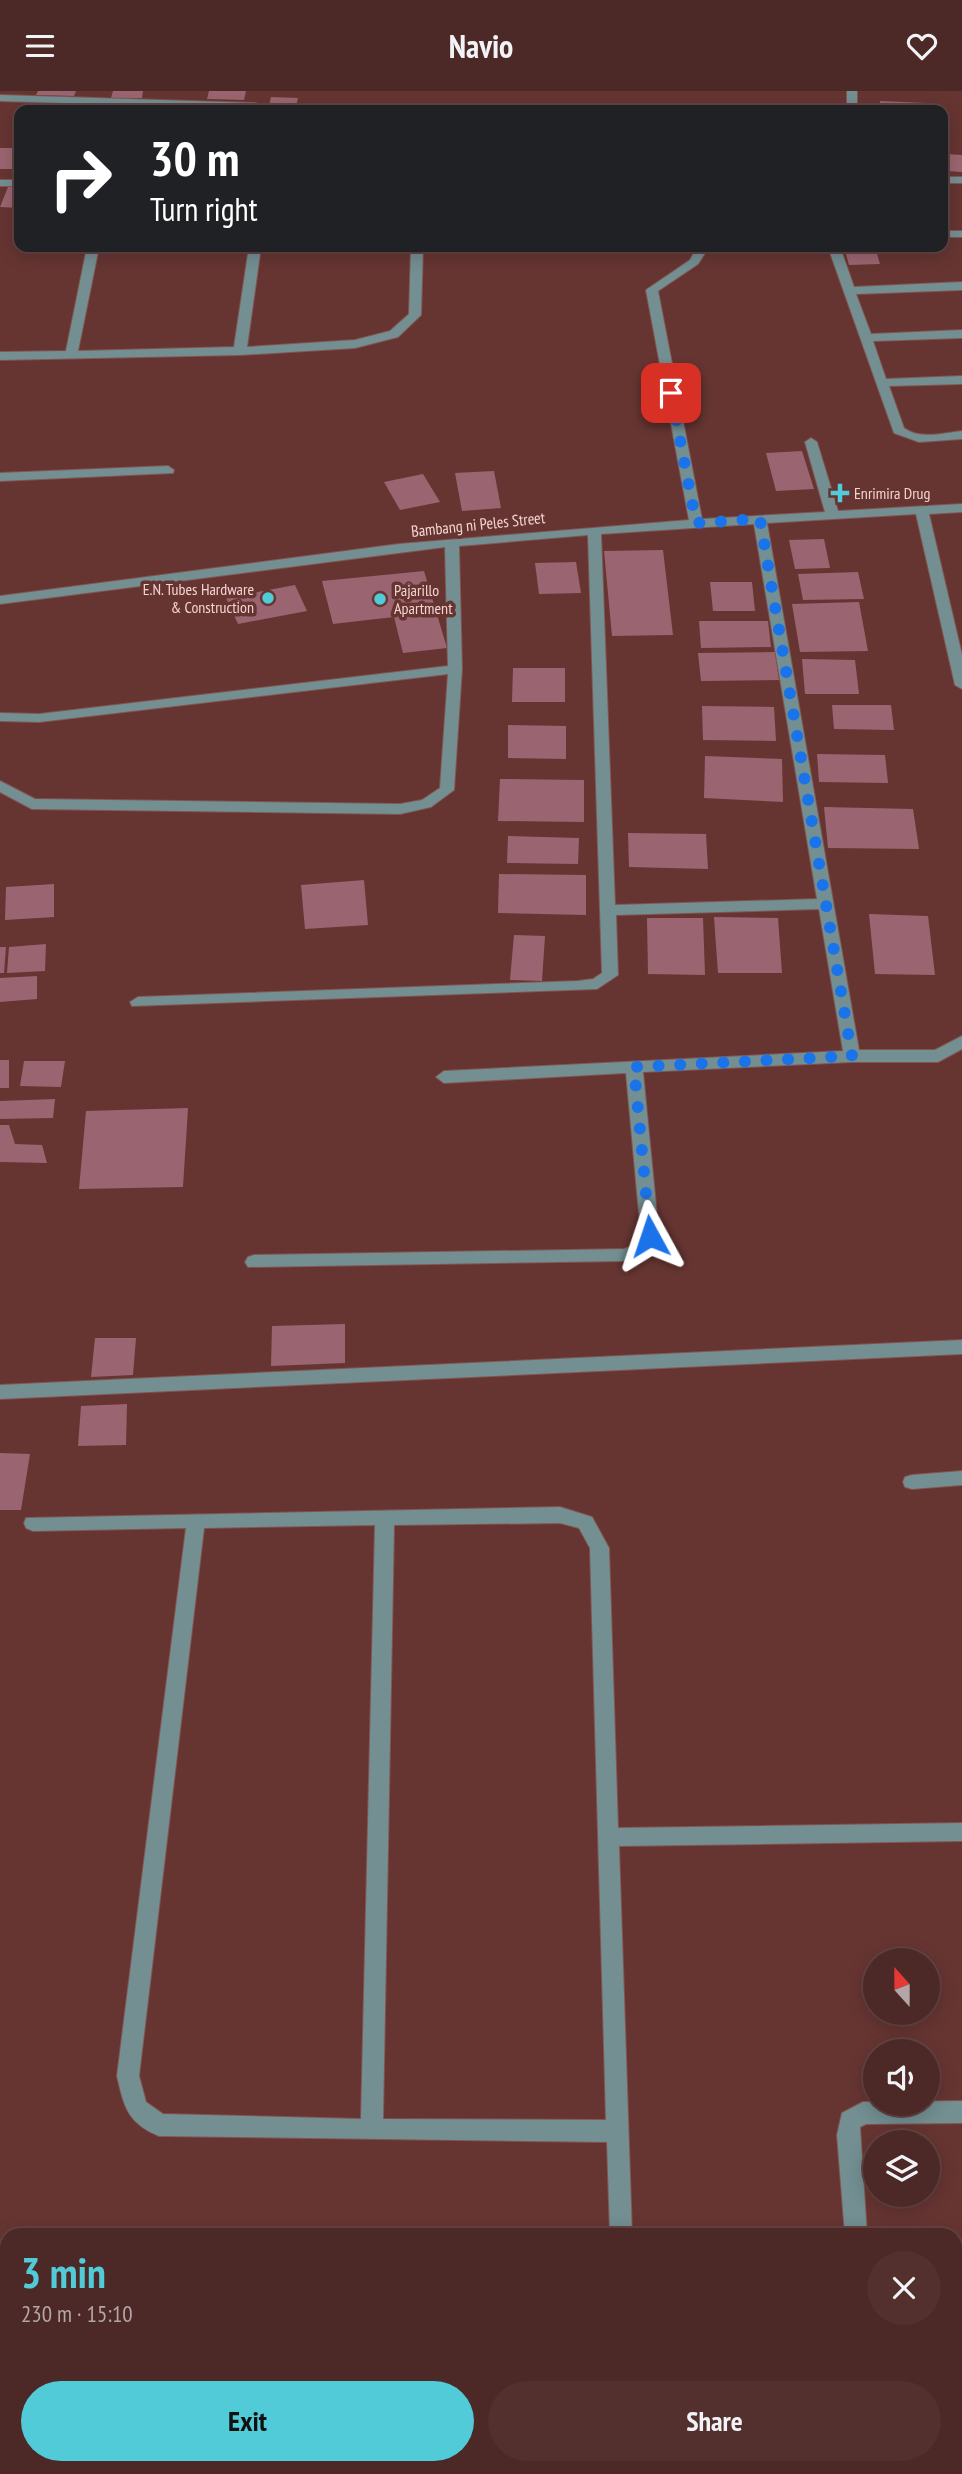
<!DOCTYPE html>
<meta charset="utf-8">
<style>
:root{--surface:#4c2826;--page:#53302e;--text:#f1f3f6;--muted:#b2a6a7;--line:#634443;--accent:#52cbd8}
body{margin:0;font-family:"PT Sans Narrow",sans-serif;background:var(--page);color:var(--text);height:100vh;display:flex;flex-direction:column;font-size:26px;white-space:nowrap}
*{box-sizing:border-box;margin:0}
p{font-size:23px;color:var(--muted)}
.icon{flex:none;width:38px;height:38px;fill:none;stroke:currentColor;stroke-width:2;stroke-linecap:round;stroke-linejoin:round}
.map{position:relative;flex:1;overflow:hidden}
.sheet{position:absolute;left:0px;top:2137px;width:962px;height:247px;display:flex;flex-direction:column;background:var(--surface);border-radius:21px 21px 0 0;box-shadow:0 4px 18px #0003,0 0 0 2px var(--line)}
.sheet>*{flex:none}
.guide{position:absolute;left:14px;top:14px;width:934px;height:147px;border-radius:14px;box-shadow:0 4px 18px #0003,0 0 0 2px var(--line);background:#202124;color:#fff;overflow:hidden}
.needle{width:46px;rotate:339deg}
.controls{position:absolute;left:863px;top:1857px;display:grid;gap:14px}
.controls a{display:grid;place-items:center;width:77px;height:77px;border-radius:50%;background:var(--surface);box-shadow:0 4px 18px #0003,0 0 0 2px var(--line);font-size:35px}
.pin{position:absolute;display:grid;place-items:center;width:60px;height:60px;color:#fff;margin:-30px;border-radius:14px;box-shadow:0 4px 10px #0006}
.me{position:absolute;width:77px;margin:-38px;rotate:355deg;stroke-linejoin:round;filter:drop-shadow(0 0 5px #0008)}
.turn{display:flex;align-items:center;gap:24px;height:147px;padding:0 21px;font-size:32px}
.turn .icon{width:91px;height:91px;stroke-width:2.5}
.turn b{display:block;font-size:49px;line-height:60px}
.round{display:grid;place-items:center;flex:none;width:74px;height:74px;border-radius:37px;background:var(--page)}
.headline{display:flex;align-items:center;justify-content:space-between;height:119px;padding:0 21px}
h1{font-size:42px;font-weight:700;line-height:52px;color:var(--accent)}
.cta{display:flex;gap:14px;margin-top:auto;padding:14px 21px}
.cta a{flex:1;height:80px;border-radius:42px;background:var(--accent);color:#111;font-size:28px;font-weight:700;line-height:80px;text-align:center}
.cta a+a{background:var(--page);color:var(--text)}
header{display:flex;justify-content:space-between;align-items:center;height:91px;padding:0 21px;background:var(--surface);font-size:32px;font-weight:700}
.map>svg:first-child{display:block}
.building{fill:#9a6571}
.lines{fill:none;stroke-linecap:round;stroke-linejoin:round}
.minor-casing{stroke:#825552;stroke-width:2}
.minor{fill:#738f92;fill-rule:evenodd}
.route{stroke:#1a73e8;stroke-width:12;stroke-dasharray:0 21.6}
.poi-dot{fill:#52cbd8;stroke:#663532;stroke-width:2.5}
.labels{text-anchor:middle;stroke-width:7;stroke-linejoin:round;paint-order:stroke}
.far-poi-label{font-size:16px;fill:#f4d4d1;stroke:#663532;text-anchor:start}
.far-street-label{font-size:16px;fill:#f4d4d1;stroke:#663532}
</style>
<header><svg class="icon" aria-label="menu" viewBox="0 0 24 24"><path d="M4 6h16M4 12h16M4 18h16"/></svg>Navio<svg class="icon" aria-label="heart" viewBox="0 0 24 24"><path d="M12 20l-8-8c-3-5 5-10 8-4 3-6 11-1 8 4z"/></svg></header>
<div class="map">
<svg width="962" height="2383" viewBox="0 0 962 2383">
<rect width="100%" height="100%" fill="#663532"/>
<g class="building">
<path d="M38 0H76L74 5 36 4Z"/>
<path d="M113 0H143L142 7H111Z"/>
<path d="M209 0H246L244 9 207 8Z"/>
<path d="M271 6 298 7 295 19H268Z"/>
<path d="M880 10 927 12V19H880Z"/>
<path d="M58 14 95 16 94 19H57Z"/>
<rect x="0" y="57" width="19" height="21"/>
<path d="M946 63 962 64V81L947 80Z"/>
<path d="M8 96H19V117L0 116Z"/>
<path d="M844 156H875L880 173 849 174Z"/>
<path d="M802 360 814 398 776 400 766 362Z"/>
<path d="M494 380 501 417 462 420 455 382Z"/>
<path d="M423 383 440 411 400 419 384 391Z"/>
<path d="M824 448 830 477 795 478 789 449Z"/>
<path d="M663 459 673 544 612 545 604 460Z"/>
<path d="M576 471 581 502 539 503 535 472Z"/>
<path d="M424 480 447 557 403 562 394 526 333 533 322 490Z"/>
<path d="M858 481 864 508 803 509 798 483Z"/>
<path d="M710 491H752L755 520H713Z"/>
<path d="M295 494 307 520 238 533 226 507Z"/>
<path d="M859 511 868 560 800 561 792 513Z"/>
<path d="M699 530H768L771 556 701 557Z"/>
<path d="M775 561 779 589 701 590 698 562Z"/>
<path d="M802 568 855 569 859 603H805Z"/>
<path d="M513 577H565V611H512Z"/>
<path d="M832 614H891L894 639 834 638Z"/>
<path d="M702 615 774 616 776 650 703 649Z"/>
<path d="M508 634 566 635V668L508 667Z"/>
<path d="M817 663 885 664 888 692 819 691Z"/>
<path d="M705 665 782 668 783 711 704 707Z"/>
<path d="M500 688 584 689V731L498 730Z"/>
<path d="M824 716 913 718 919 758 828 757Z"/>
<path d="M628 742 706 743 708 778 629 776Z"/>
<path d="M508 745 579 747 578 773 507 772Z"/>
<path d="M499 783 586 784V824L498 822Z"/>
<path d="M364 789 368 834 305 838 301 794Z"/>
<path d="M54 793V826L5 829 6 796Z"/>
<path d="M869 823 928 825 935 884 875 883Z"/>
<path d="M714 826 778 827 782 882H718Z"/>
<path d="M647 827H703L705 884 648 883Z"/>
<path d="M514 844 545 845 542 890 510 889Z"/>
<path d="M46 853 45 880 7 882 9 856Z"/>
<path d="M0 856H6L4 882H0Z"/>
<path d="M37 885V908L0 911V887Z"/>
<rect x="0" y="969" width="9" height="28"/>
<path d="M24 970H65L61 996 20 995Z"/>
<path d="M55 1008 53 1027 0 1028V1010Z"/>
<path d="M188 1017 183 1096 79 1098 86 1020Z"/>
<path d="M0 1034H9L15 1053 42 1054 47 1072 0 1071Z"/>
<path d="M345 1233V1272L271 1275 272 1235Z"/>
<path d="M95 1247H136L133 1284 91 1286Z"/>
<path d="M127 1313 126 1354 78 1355 81 1315Z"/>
<path d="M0 1362 30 1363 21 1419H0Z"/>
</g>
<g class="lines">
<defs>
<g id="minor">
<rect x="847" y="0" width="10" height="19"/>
<path d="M0 4 256 12 261 15 256 18 0 10Z"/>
<rect x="943" y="86" width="19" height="6"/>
<rect x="0" y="89" width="19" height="6"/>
<rect x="943" y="140" width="19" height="6"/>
<path d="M87 156H99L78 260 234 256 249 156H261L247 256 355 249 390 240 409 223 411 156H423L421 224 398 246 355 257 240 264 0 269V261L66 260Z"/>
<path d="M697 156H709L698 173 658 200 702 428 825 421 805 351 811 347 817 351 838 420 962 413V421L929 423 962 564V598L955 594 916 423 767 432 859 959H935L962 945V958L938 971H852L643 981 659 1145 649 1163 624 1170 248 1176 245 1171 248 1166 254 1164 624 1158 637 1153 641 1145 626 982 444 992 436 986 444 980 843 960 819 818 616 824 618 884 597 898 132 915 130 911 138 906 578 890 593 888 602 882 588 444 459 455 462 578 454 699 431 716 400 723 32 718 0 701V690L35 708 400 713 422 709 440 697 448 583 39 631 0 630V622L39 623 448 575 445 456 0 513V505L399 453 689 429 646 199 690 169ZM754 433 817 808 615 814 601 443Z"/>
<path d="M828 156H840L854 196 962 191V199L856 203 871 243 962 239V247L873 250 886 288 962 285V293L889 295 904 337C920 349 944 342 962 340V348L919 351 894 342Z"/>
<path d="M168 375 174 379 173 382 0 390V382Z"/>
<path d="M962 1249V1263L0 1308V1294Z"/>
<path d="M962 1380V1394L912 1398 905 1396 903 1391 905 1386 912 1384Z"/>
<path d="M560 1416 592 1426 609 1457 618 1737 962 1732V1750L619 1755 632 2144H610L607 2051 159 2045C127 2032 124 2015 117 1985L186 1437 33 1440 26 1437 24 1432 26 1427ZM560 1432 579 1437 590 1457 606 2029 383 2028 394 1434ZM375 1434 361 2028 163 2023 146 2011 139 1985 204 1437Z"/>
<path d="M962 2010V2032L866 2033 860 2036 867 2144H845L837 2044 842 2022 863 2011Z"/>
<path d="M956 2192H962V2216L956 2215Z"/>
</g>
</defs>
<use href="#minor" class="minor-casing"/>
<use href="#minor" class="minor"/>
</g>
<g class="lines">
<path class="route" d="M650 1145 634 976 852 965 760 428 696 432 671 302"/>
</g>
<g class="poi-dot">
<path d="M836.5 391.5h7v7h7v7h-7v7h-7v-7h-7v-7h7z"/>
<circle cx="268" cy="507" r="7"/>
<circle cx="380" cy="508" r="7"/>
</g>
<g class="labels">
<g class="far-poi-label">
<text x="854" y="408">Enrimira Drug</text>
<text x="254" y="504" text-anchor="end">E.N. Tubes Hardware<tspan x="254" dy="18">&amp; Construction</tspan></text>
<text x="394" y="505">Pajarillo<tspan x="394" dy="18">Apartment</tspan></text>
</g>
<g class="far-street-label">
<text transform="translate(478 433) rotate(-6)" y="6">Bambang ni Peles Street</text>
</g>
</g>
</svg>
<div class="controls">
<a><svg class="needle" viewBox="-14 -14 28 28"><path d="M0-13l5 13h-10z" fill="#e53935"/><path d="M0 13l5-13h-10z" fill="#b2a6a7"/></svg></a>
<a><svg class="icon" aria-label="sound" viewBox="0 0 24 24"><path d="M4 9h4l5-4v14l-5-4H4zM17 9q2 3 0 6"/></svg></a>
<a><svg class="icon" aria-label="layers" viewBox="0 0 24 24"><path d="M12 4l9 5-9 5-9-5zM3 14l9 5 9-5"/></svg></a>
</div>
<div class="pin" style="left:671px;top:302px;background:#d93025"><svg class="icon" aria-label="arrive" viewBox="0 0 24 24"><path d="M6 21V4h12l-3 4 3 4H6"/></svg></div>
<svg class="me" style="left:650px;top:1145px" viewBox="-20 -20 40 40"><path d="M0-17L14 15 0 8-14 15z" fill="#1a73e8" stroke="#fff" stroke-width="4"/></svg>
<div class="guide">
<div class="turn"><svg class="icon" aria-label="right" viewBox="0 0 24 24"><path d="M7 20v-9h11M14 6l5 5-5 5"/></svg><div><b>30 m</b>Turn right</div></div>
</div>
<section class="sheet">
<div class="headline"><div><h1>3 min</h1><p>230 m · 15:10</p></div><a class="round"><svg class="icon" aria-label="close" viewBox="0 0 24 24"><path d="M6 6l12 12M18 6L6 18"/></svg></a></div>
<div class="cta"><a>Exit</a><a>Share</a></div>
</section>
</div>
